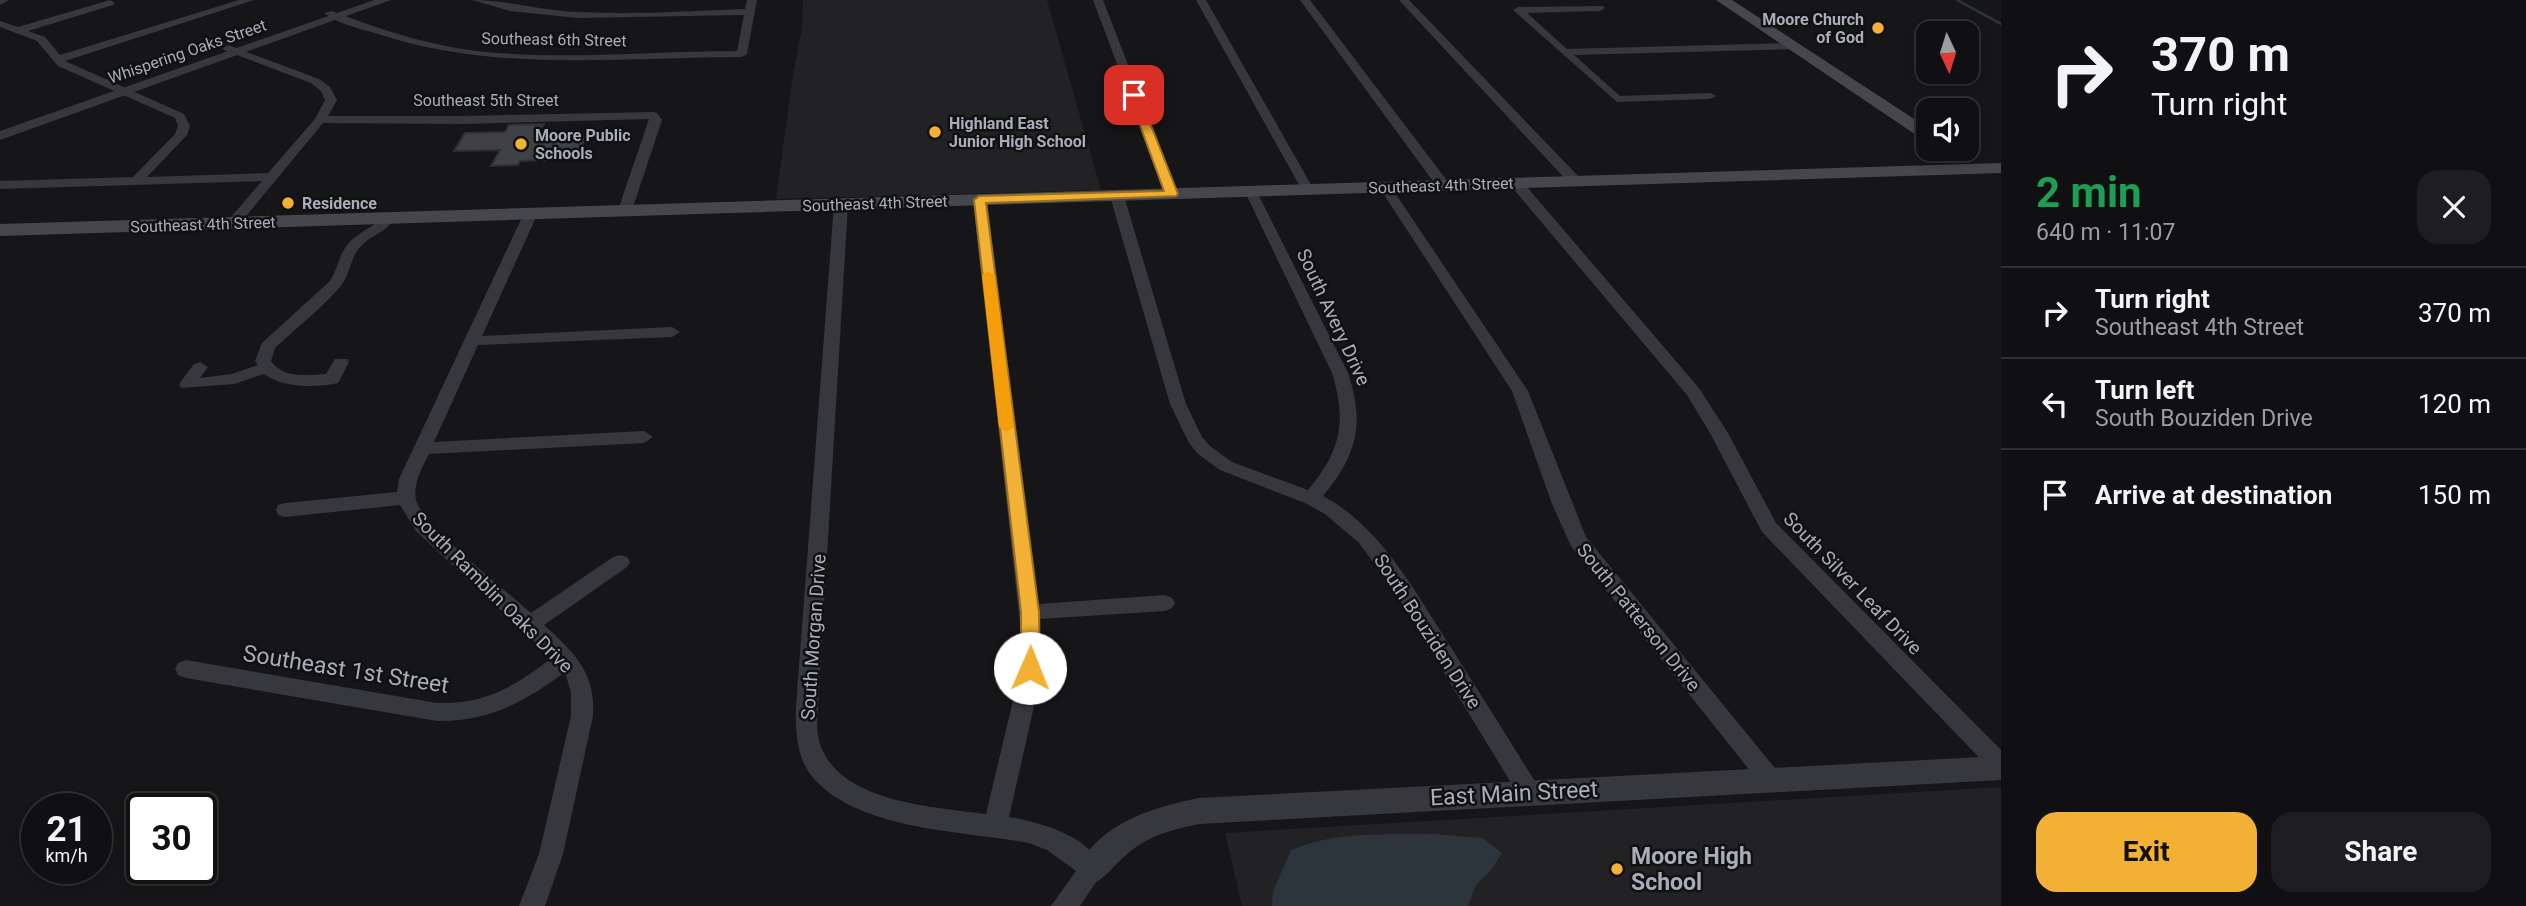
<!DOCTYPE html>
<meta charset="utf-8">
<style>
:root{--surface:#101012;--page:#1e1e20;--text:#f1f3f6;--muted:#9c9d9f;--line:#303032;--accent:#f2b134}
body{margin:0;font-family:Roboto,sans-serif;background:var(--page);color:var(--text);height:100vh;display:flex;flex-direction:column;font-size:26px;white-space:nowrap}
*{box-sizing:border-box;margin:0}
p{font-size:23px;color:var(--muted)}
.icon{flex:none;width:38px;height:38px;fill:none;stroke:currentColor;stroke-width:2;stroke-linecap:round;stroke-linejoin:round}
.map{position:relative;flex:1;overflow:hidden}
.side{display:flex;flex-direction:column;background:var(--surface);width:525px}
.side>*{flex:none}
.guide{background:#101012;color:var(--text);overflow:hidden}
.needle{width:46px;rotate:176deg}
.tools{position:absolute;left:1916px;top:21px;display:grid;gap:14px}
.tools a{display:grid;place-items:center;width:63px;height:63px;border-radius:14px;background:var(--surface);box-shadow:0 4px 10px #0003,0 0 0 2px var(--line);font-size:35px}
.speed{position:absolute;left:21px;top:793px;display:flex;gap:14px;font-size:35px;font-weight:700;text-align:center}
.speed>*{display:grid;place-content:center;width:91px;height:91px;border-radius:50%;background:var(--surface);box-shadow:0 4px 10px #0003,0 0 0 2px var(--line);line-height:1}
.speed small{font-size:18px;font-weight:400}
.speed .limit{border:4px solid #111;border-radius:10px;background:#fff;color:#111}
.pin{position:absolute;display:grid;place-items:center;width:60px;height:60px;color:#fff;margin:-30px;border-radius:14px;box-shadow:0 4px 10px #0006}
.me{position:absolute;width:77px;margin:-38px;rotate:1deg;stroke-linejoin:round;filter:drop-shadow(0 0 5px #0008)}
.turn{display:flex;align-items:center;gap:24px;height:147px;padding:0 35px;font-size:32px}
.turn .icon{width:91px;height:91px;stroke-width:2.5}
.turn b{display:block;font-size:49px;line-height:60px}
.round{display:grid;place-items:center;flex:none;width:74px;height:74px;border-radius:21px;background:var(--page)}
.headline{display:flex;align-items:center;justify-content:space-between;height:119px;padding:0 35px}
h1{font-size:42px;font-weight:700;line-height:52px;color:#1e9e55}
.button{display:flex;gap:14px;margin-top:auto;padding:14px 35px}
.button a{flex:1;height:80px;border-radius:21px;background:var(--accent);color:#111;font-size:28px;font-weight:700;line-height:80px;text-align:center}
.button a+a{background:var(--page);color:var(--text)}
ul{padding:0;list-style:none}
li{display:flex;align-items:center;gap:21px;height:91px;padding:0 35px;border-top:2px solid var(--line)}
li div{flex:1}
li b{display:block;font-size:26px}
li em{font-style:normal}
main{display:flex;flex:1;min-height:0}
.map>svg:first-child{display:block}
.built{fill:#222225}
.water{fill:#2c353c}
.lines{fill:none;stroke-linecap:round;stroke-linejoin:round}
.stream{stroke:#2c353c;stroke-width:2.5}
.building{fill:#404145;stroke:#303034;stroke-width:2}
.minor{fill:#37383d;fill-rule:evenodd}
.tertiary{fill:#37383d;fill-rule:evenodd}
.secondary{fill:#45474d;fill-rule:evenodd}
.route{fill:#f2b134;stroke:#9d7322;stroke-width:2}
.slow{fill:#f59e0b}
.poi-dot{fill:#f2b134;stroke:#111113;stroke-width:2.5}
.labels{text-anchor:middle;stroke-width:5;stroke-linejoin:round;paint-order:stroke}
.far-poi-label{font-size:16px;font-weight:bold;fill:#a8adb8;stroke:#111113;text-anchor:start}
.far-street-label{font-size:16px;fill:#a8adb8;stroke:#111113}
.street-label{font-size:19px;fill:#a8adb8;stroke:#111113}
.near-street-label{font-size:23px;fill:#a8adb8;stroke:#111113}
.near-poi-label{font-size:23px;font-weight:bold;fill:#a8adb8;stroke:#111113;text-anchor:start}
</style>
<main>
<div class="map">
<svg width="2001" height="906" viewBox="0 0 2001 906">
<rect width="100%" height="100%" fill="#161618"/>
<g class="built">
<path d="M803 0H1047L1101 190 776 199 793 74 802 29Z"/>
<path d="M2001 787V906H1242L1225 833Z"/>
</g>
<path class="water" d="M1432 834 1482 838 1502 853 1491 870 1476 885 1468 906H1272L1273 892 1291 850C1334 831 1386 835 1432 834Z"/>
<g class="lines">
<path class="stream" d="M1957 0 2001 24"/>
</g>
<path class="building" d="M544 124 539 133H578L575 139 586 138 580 150 569 151 566 159 520 161 518 165 491 166 500 150 454 151 465 133 505 132 509 125Z"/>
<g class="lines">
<g class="minor">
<path d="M0 0H9L0 5Z"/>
<path d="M110 0 115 3 113 5 28 31 45 37 60 55 239 0H254L65 61 184 114 190 126 187 135 147 177 268 173 315 119 325 100 321 91 311 83 224 50 223 48 228 45 319 79 330 87 337 100 328 116H462L653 112 657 113 662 120 632 210 625 214 618 210 649 119 462 124 323 123 238 226 233 227 226 223 262 181 0 189V181L133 177 175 134 178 126 175 118 58 66 37 41 0 27V21L18 27Z"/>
<path d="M472 0C508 0 543 11 579 12 634 15 690 11 745 9L747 0H757L747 54 742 57C619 57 497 73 378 34 361 29 338 24 324 13L332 11C382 30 433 47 486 52 570 60 653 51 737 51L744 15 578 18 510 11Z"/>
<path d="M1093 0H1103L1178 194 1177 197 1172 198 1166 194Z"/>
<path d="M1196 0H1206L1314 190 1313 193H1303L1302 190Z"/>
<path d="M1300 0H1310L1448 182V188H1438Z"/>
<path d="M1399 0H1409L1580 178V184H1570Z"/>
<path d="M1603 6 1605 8 1600 11 1527 13 1567 49 1794 43 1799 46 1794 49 1574 55 1620 96 1710 93 1716 96 1710 99 1617 102 1513 10 1518 7Z"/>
<path d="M1516 179 1521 180 1699 388 1728 433 1776 523 2001 750V775L1993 772 1762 532 1710 433 1687 395 1511 186 1510 183Z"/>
<path d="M1385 183 1391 187 1528 391 1586 537 1779 773 1783 780 1779 787 1771 790 1763 787 1571 546 1552 504 1512 391 1379 187Z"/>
<path d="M1251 188 1257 192 1348 373C1365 424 1357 455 1323 496 1383 528 1416 594 1452 649 1480 694 1509 739 1537 785L1541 792 1537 799 1529 802 1521 799 1391 586 1359 543 1325 514 1305 503 1220 470 1198 454 1189 443 1170 404 1110 196 1112 193H1122L1124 196 1186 404 1202 437 1210 446 1232 462 1308 490C1341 451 1347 422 1332 373L1245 192Z"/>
<path d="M980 196 987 200 1038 604 1165 595 1172 598 1175 603 1172 608 1165 611 1040 619 1039 684 1009 817C1042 823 1090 836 1104 870L1080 906H1051L1076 871 1047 850 1029 843C965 831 864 831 816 781 797 762 795 732 796 706L834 204 841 200 848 204 818 706C817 720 816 736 822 749 845 803 935 807 986 814L1017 684 1021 633 973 200Z"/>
<path d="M531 209 538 213 482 336 672 327 680 332 672 337 478 345 434 442 644 431 653 437 644 443 429 454C422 468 413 483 416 500 422 525 508 592 531 613L613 557 620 555 627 557 630 562 627 567 544 625C574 652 596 673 593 716L563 854 545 906H519L539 854 571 716V693L565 672C525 702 488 722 437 721L186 678 178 675 175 669 178 663 186 660 437 703C487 704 513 687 552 658L416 531 400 505 285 517 278 515 276 510 278 505 285 503 397 492 399 479 524 213Z"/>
<path d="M389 213 396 217C384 234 376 232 362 245 350 256 351 274 340 287 321 309 296 328 275 348L271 361C284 379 307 375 326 374L335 359H347L349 362 338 383C316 388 283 388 264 374L234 384 181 388 179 384 194 364 200 362 208 367 200 378 232 374 258 365 255 361 262 343 330 281C339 267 339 250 354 238 365 229 376 226 384 214Z"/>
</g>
<g class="tertiary">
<path d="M374 0H391L0 140V131Z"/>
<path d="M2001 756V780L1199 824C1171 830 1146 836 1125 856 1113 866 1106 878 1092 884L1081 880 1077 870C1098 823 1154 807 1199 798Z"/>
</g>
<g class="secondary">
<path d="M1716 0H1732L1928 128V140L1922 139Z"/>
<path d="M2001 163V173L0 236V224Z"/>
</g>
</g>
<path class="route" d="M1134 92 1139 95 1178 194 1176 196 986 203 1039 612 1040 668 1037 673 1030 676 1024 673 1021 668V612L974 200 979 196 1164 191 1129 95Z"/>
<path class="slow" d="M988 271 995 275 1014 427 1006 432 999 427 982 275Z"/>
<g class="poi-dot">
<circle cx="1878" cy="28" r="7"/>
<circle cx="935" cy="132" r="7"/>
<circle cx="521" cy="144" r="7"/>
<circle cx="288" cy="203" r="7"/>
<circle cx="1617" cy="869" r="7"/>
</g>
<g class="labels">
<g class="far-poi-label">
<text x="1864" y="25" text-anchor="end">Moore Church<tspan x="1864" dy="18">of God</tspan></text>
<text x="949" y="129">Highland East<tspan x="949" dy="18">Junior High School</tspan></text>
<text x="535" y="141">Moore Public<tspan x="535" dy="18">Schools</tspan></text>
<text x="302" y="209">Residence</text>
</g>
<g class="far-street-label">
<text transform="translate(554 39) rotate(1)" y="6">Southeast 6th Street</text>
<text transform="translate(187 51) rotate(-19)" y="6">Whispering Oaks Street</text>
<text x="486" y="106">Southeast 5th Street</text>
<text transform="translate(1441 185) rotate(-2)" y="6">Southeast 4th Street</text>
<text transform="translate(875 203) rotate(-2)" y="6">Southeast 4th Street</text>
<text transform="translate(203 224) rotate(-2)" y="6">Southeast 4th Street</text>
</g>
<g class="street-label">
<text transform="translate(1334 317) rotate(65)" y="7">South Avery Drive</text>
<text transform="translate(1853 583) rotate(46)" y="7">South Silver Leaf Drive</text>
<text transform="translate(493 592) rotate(45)" y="7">South Ramblin Oaks Drive</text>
<text transform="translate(1639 617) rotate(51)" y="7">South Patterson Drive</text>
<text transform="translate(1428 631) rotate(57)" y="7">South Bouziden Drive</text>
<text transform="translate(813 637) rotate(-86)" y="7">South Morgan Drive</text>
</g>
<g class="near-street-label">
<text transform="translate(346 669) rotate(9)" y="8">Southeast 1st Street</text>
<text transform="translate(1514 793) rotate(-3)" y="8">East Main Street</text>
</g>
<g class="near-poi-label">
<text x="1631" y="864">Moore High<tspan x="1631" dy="26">School</tspan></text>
</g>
</g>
</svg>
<div class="tools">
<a><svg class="needle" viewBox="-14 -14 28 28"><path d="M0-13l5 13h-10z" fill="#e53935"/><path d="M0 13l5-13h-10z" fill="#9c9d9f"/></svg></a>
<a><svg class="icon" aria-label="sound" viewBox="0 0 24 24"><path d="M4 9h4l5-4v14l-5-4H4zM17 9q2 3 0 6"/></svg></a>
</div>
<div class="speed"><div>21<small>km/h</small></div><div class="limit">30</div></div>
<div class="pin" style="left:1134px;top:95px;background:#d93025"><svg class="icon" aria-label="arrive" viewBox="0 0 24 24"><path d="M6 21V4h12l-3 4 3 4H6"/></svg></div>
<svg class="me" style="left:1030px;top:668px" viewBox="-20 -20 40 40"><circle r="19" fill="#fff"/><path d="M0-13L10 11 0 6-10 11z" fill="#f2b134"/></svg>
</div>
<section class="side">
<div class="guide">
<div class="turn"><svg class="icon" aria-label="right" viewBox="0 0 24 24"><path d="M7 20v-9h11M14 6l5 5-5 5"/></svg><div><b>370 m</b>Turn right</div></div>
</div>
<div class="headline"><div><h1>2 min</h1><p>640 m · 11:07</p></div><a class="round"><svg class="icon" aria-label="close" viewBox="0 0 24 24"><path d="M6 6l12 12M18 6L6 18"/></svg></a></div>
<ul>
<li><svg class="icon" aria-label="right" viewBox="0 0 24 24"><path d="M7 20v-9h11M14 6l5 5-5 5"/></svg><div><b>Turn right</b><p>Southeast 4th Street</p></div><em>370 m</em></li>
<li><svg class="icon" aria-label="left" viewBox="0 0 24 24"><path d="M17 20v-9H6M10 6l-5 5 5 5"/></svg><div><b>Turn left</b><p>South Bouziden Drive</p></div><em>120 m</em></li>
<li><svg class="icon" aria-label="arrive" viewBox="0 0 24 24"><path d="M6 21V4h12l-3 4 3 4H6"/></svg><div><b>Arrive at destination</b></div><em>150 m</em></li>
</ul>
<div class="button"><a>Exit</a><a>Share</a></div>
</section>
</main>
